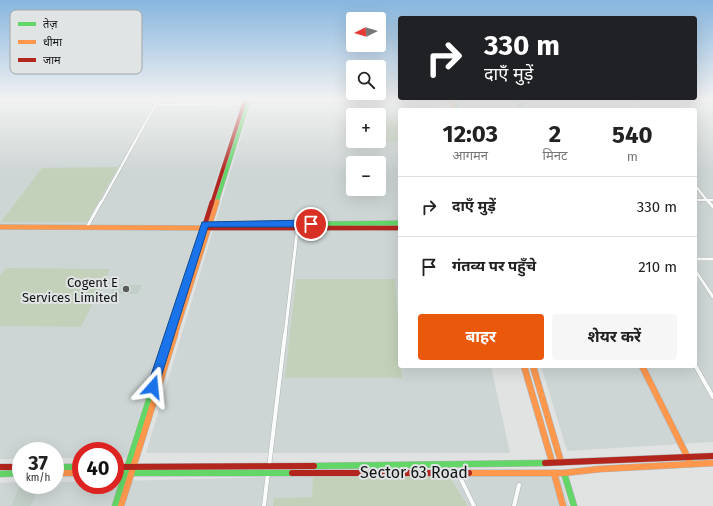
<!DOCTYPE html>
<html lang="hi">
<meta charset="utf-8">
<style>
:root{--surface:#fff;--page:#f6f6f6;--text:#222;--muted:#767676;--line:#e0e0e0;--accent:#ea580c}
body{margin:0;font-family:"Fira Sans","Noto Sans Devanagari",sans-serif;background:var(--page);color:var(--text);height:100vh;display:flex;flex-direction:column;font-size:15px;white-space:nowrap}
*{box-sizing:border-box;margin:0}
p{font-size:13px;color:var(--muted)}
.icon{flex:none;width:22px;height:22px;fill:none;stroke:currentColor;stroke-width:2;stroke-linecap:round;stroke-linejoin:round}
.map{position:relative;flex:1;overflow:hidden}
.panel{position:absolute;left:398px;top:108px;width:299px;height:260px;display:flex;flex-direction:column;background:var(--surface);border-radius:4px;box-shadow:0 4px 16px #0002}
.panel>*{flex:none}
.banner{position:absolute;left:398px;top:16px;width:299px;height:84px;border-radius:4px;box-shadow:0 4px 16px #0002;background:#202124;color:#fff;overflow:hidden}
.needle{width:26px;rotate:265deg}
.controls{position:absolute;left:346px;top:12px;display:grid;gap:8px}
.controls a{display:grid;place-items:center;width:40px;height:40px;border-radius:4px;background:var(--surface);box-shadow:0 4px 16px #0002;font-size:20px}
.speed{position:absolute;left:12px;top:442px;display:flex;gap:8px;font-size:20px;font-weight:700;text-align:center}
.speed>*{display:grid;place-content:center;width:52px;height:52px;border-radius:50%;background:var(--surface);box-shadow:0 4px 16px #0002;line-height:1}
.speed small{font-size:10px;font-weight:400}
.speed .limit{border:6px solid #d22;background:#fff;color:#111}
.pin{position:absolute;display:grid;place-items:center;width:34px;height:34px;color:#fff;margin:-17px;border:2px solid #fff;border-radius:50%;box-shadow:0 1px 4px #0007}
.me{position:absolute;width:44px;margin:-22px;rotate:18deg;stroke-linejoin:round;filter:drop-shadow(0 0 3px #0008)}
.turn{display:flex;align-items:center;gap:14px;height:84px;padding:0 20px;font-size:18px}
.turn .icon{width:52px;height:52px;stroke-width:2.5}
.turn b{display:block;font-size:28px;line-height:34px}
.eta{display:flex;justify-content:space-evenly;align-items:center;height:68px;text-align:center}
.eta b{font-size:24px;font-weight:700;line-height:28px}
.action{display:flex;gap:8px;margin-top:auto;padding:8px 20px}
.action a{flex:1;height:46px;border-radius:4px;background:var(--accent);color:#fff;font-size:16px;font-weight:700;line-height:46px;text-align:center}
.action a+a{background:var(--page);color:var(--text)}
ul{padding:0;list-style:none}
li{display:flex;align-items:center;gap:12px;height:60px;padding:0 20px;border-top:1px solid var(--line)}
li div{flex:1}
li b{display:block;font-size:15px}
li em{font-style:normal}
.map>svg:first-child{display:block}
.built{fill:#ced6d5;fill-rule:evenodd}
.green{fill:#c3d1ba}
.building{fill:#c2cec8}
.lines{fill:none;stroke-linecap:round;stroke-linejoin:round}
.street-far2-casing{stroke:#b0b2b1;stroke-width:3.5}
.street-far1-casing{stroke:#b0b2b1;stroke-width:4}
.street-casing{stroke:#b0b2b1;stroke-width:5}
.fast-far2-casing{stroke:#b0b2b1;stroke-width:4.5}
.fast-far1-casing{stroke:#b0b2b1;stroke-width:5.5}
.fast-casing{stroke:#b0b2b1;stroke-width:7}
.slow-far2-casing{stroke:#b0b2b1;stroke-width:4.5}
.slow-far1-casing{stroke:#b0b2b1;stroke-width:5.5}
.slow-casing{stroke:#b0b2b1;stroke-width:7}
.jam-far2-casing{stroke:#b0b2b1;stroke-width:4.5}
.jam-far1-casing{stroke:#b0b2b1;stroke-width:5.5}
.jam-casing{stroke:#b0b2b1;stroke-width:7}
.street-far2{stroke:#fafbfb;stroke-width:2.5}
.street-far1{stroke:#fafbfb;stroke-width:3}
.street{stroke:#fafbfb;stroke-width:4}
.fast-far2{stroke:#63d668;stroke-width:3.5}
.fast-far1{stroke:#63d668;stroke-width:4.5}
.fast{stroke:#63d668;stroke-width:6}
.slow-far2{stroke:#ff974d;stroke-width:3.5}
.slow-far1{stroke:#ff974d;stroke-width:4.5}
.slow{stroke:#ff974d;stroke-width:6}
.jam-far2{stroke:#b3261e;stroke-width:3.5}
.jam-far1{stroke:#b3261e;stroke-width:4.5}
.jam{stroke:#b3261e;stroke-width:6}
.route{fill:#1a73e8;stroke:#114b97}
.poi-dot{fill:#5a5c5c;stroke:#e0e4e4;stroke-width:1.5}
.labels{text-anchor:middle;stroke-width:4;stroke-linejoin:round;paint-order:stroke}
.poi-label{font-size:13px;fill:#121414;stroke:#e0e4e4;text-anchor:end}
.near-street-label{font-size:16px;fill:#121414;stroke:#e0e4e4}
.key{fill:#e0e4e4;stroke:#a2a6a6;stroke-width:1}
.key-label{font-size:11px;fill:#121414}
</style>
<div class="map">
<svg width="713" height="506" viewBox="0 0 713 506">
<rect width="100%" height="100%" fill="#e1e3e3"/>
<g class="built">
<path d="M0 100H242L126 458H115V451H81V458H55V451H21V459H0Z"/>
<path d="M252 100H433L435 110H400V366H491L510 453H146ZM353 115H379V141H353ZM353 163H379V189H353Z"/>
<path d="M460 100H713V442L567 451 541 366H695V110H463Z"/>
<path d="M558 470 569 506H0V483L21 482V485H55V482H81V485H115V481Z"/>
</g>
<g class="green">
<path d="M346 119H353V141H379V119H400V141H345Z"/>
<path d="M118 167 87 222H1L42 168Z"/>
<path d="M6 268 110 269 81 327 0 326V275Z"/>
<path d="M296 279H395L402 378H285Z"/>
<path d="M449 476 468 506H273L274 498 312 497 313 477Z"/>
</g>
<g class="building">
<path d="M115 284 142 285 138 294H111Z"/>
<path d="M20 485H40L31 506H11Z"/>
</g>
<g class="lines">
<defs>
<g id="street-far2">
<path d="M629 100 637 110"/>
<path d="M155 105 243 104"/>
<path d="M695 185 709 203"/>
<path d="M695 200H713"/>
<path d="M101 203 158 100"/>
</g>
<g id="street-far1">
<path d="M709 202 713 207"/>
<path d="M87 227 101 202"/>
<path d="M695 259H713"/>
<path d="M695 270 713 297"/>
<path d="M285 335 298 224"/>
</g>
<g id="street">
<path d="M695 365 713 397"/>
<path d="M269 467 285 334"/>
<path d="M458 473 474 506"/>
<path d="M264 506 268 472"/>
<path d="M514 506 519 485"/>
</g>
<g id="fast-far2">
<path d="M455 100 458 110"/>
<path d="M518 100 522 110"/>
<path d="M217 201 249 100"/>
</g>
<g id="fast-far1">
<path d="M304 224 400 223"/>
<path d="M170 335 201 237"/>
</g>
<g id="fast">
<path d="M314 466 545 463"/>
<path d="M55 467H81"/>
<path d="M115 473H292"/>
<path d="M564 473 574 506"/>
<path d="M0 474 21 473"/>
<path d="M115 506 170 334"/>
</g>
<g id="slow-far2">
<path d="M451 100 454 110"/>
<path d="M216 203 217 201"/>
</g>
<g id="slow-far1">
<path d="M0 227 203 228"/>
<path d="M175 335 217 202"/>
</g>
<g id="slow">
<path d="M524 366 552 462"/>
<path d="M533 366 561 462"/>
<path d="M642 366 691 464"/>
<path d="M55 473H81"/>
<path d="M469 473H564L600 469 713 463"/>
<path d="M554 473 563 506"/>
<path d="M121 506 175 334"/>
</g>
<path id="jam-far2" d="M212 203 245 100"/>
<g id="jam-far1">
<path d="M203 228H400"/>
<path d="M201 237 212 202"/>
</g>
<g id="jam">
<path d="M545 463 713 456"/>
<path d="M0 467H21"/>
<path d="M115 467 314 466"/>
<path d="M292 473H469"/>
</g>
</defs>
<use href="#street-far2" class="street-far2-casing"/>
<use href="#street-far1" class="street-far1-casing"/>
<use href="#street" class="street-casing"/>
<use href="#fast-far2" class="fast-far2-casing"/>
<use href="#fast-far1" class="fast-far1-casing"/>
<use href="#fast" class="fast-casing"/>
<use href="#slow-far2" class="slow-far2-casing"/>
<use href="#slow-far1" class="slow-far1-casing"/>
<use href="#slow" class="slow-casing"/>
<use href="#jam-far2" class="jam-far2-casing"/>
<use href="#jam-far1" class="jam-far1-casing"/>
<use href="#jam" class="jam-casing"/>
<use href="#street-far2" class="street-far2"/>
<use href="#street-far1" class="street-far1"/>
<use href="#street" class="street"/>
<use href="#fast-far2" class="fast-far2"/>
<use href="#fast-far1" class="fast-far1"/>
<use href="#fast" class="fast"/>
<use href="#slow-far2" class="slow-far2"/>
<use href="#slow-far1" class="slow-far1"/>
<use href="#slow" class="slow"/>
<use href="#jam-far2" class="jam-far2"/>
<use href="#jam-far1" class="jam-far1"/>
<use href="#jam" class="jam"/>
</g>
<linearGradient id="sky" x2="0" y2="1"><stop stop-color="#87b6df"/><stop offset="0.58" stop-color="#f2f2f2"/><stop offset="1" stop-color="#f2f2f2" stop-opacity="0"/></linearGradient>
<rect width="713" height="171" fill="url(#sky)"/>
<path class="route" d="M311 220 315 224 311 227H208L158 387 157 391 153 393 149 391 147 387 202 222Z"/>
<circle class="poi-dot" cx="126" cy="289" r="4"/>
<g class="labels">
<g class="poi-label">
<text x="118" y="287">Cogent E<tspan x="118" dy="15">Services Limited</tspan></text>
</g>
<g class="near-street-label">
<text x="414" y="478">Sector 63 Road</text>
</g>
</g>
<rect x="10" y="10" width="132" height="64" rx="6" class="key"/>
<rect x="18" y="22" width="18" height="4" fill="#63d668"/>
<rect x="18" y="40" width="18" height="4" fill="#ff974d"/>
<rect x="18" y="58" width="18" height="4" fill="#b3261e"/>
<g class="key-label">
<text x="43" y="28">तेज़</text>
<text x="43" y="46">धीमा</text>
<text x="43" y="64">जाम</text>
</g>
</svg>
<div class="controls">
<a><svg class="needle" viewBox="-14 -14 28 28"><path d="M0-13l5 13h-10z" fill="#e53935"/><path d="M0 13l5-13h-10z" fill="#767676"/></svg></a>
<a><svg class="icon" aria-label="search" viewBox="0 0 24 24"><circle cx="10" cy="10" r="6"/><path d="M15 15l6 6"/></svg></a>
<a>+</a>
<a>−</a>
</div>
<div class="speed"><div>37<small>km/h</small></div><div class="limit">40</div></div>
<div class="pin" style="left:311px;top:224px;background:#d93025"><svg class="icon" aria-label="arrive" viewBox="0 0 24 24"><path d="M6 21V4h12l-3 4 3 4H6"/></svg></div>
<svg class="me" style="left:153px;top:387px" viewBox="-20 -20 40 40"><path d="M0-17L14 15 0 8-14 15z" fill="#1a73e8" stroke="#fff" stroke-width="4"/></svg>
<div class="banner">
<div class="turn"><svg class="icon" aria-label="right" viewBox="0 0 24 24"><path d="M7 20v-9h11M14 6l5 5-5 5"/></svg><div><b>330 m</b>दाएँ मुड़ें</div></div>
</div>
<section class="panel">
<div class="eta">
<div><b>12:03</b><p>आगमन</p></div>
<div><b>2</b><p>मिनट</p></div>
<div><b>540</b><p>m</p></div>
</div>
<ul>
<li><svg class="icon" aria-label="right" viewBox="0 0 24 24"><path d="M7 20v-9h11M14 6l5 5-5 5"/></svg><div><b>दाएँ मुड़ें</b></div><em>330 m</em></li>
<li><svg class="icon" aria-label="arrive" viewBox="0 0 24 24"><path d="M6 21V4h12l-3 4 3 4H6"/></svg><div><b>गंतव्य पर पहुँचे</b></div><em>210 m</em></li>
</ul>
<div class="action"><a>बाहर</a><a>शेयर करें</a></div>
</section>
</div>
